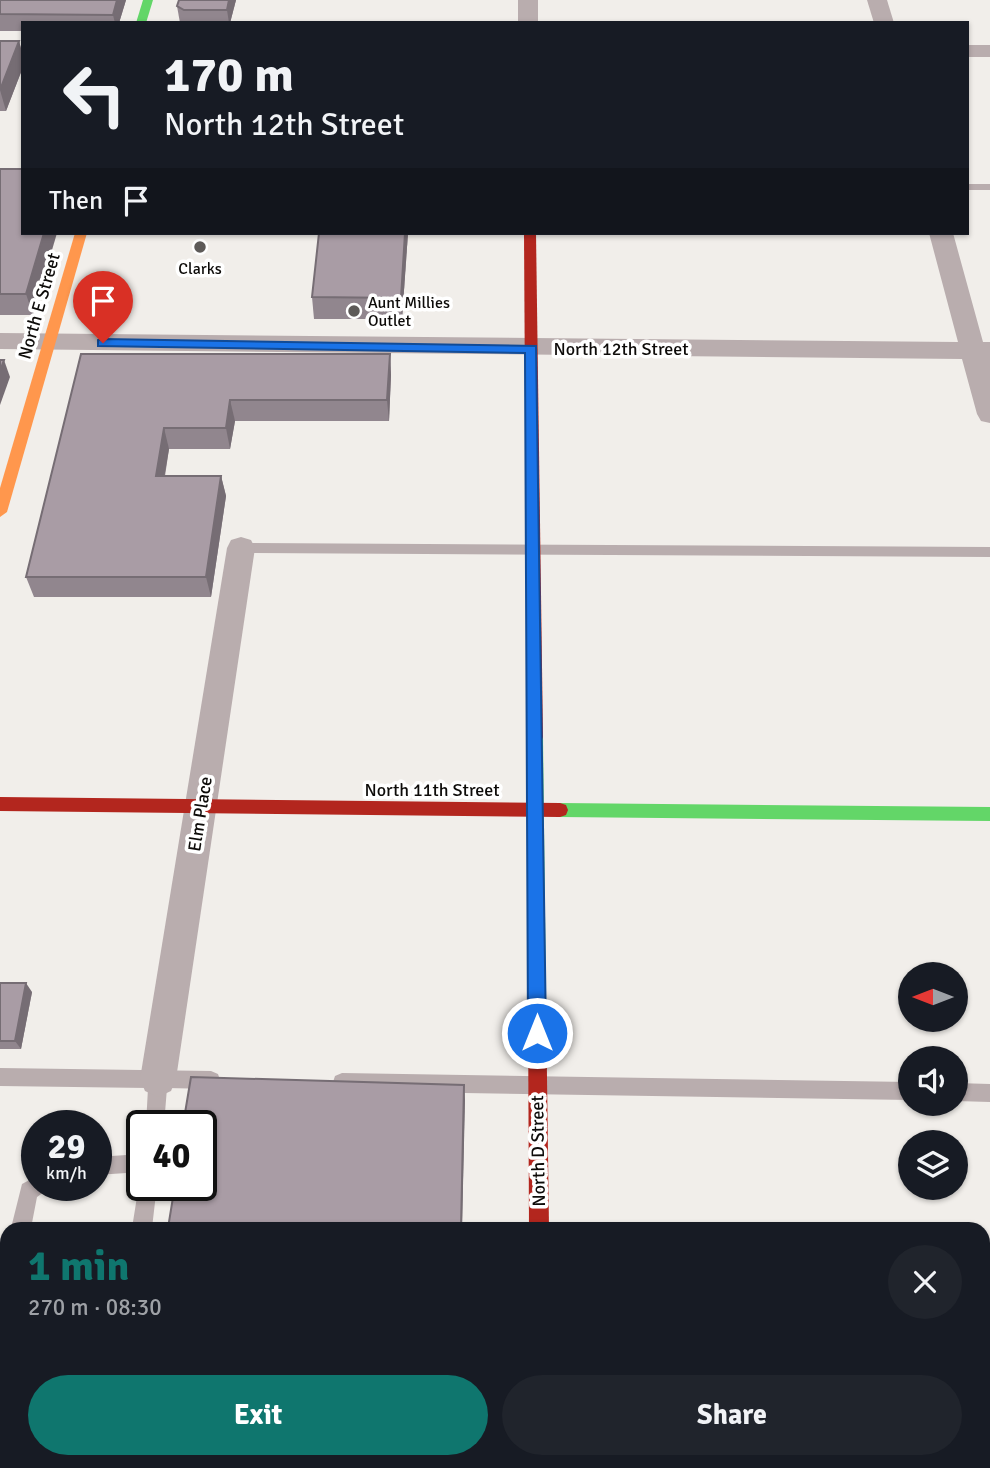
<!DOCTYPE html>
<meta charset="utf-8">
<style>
:root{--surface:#171b24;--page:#20242c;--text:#f1f3f6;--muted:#9ea1a6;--accent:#0f766e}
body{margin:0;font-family:Signika,sans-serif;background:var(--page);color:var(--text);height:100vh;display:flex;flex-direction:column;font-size:26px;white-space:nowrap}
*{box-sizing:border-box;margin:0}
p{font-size:23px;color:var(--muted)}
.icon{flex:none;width:38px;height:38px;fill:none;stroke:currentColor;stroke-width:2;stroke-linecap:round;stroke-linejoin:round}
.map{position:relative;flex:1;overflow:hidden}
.side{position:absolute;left:0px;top:1222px;width:990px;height:247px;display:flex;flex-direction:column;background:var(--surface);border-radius:21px 21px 0 0;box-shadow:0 2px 5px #0004}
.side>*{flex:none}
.guide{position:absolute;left:21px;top:21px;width:948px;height:214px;border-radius:0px;box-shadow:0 2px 5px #0004;background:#171b24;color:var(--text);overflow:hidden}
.needle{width:46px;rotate:270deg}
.controls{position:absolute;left:898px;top:962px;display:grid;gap:14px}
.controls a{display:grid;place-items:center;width:70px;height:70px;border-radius:50%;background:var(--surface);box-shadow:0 2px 5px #0004;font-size:35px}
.speed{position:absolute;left:21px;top:1110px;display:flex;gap:14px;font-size:35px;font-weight:700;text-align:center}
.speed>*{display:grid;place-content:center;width:91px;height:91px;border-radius:50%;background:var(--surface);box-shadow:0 2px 5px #0004;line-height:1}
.speed small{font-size:18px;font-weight:400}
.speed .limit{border:4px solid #111;border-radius:10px;background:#fff;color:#111}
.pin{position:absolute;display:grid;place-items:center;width:60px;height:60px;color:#fff;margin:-72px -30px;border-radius:50% 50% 50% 0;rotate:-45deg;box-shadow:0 0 7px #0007}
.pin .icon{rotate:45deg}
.me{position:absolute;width:77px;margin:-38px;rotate:0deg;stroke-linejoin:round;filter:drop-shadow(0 0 5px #0008)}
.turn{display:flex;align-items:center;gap:24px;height:147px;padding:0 28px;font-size:32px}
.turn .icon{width:91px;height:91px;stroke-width:2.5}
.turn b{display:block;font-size:49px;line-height:60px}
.then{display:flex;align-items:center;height:66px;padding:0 28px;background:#0003;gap:14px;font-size:26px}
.round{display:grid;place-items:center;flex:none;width:74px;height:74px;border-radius:37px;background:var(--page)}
.headline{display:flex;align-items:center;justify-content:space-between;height:119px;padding:0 28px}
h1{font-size:42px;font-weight:700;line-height:52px;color:var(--accent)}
.button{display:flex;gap:14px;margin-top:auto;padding:14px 28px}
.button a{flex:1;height:80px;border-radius:42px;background:var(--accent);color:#fff;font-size:28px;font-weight:700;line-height:80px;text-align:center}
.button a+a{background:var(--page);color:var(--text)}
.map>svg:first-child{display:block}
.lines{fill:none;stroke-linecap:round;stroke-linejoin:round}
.lane{fill:#b9adae;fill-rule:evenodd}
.street{fill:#b9adae;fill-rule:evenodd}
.fast{fill:#63d668;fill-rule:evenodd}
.slow{fill:#ff974d;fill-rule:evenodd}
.jam{fill:#b3261e;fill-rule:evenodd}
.wall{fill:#91868e}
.shaded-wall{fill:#766d74}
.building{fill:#a99ca5;stroke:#766d74;stroke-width:2}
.route{fill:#1a73e8;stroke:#114b97;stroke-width:2}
.poi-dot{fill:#5d5a58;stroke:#fff;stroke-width:2.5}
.labels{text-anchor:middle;stroke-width:7;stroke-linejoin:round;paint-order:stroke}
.far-poi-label{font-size:16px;fill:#0d0b09;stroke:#fff}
.street-label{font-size:18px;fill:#0d0b09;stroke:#fff}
</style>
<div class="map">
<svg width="990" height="1468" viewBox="0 0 990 1468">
<rect width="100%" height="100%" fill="#f1eeea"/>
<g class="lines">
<g class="lane">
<rect x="968" y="184" width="22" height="6"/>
<path d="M241 543 990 547V557L241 553 234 548Z"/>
<path d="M0 1068 211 1071 218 1074 220 1080 218 1086 211 1089 167 1088 164 1125H146L148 1088 0 1086Z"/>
<path d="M342 1073 910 1082V1100L342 1091 335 1088 333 1082 335 1076Z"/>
<path d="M956 1083 990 1084V1102L956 1101Z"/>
<path d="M142 1154V1172L96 1175V1157Z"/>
<path d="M37 1176V1185H47L44 1192 37 1197 31 1228H11L22 1184Z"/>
<path d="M140 1178 142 1185H157L152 1228H132Z"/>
<path d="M7 1288V1339L0 1342V1291Z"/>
<path d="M96 1461H118L117 1468H95Z"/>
</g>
<g class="street">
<rect x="518" y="0" width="20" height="23"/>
<path d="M867 0H887L894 23H874Z"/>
<rect x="968" y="45" width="22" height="12"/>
<path d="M929 233H953L983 342H990V423L981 421 977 414 962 359 0 349V333L958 342Z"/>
<path d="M241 537 251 540 255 548 176 1079 171 1091 158 1097 145 1091 140 1079 227 548 231 540Z"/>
<rect x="521" y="1461" width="42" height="7"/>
</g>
<g class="fast">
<path d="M143 0H153L146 23H136Z"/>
<path d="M535 731 541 732 543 737 546 1003 543 1009 537 1011 531 1009 528 1003 527 737 529 732Z"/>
<path d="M560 803 990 807V821L560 817 554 815 552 810 554 805Z"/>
</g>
<path class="slow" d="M75 233H87L7 512 0 517V488Z"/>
<g class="jam">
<path d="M524 233H536L543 737 541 742H529L527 737Z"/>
<path d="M0 797 560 803 566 805 568 810 566 815 560 817 0 811Z"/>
<path d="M537 995 543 997 546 1003 549 1228H529L528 1003 531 997Z"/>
</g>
</g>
<g class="wall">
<path d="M0 0H126L119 23H23V31H0Z"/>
<path d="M179 0H236L230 23H180L177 6Z"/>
<path d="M0 41H19L23 56V67L6 111H0Z"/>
<path d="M0 169 33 315H0Z"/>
<path d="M408 233 402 319H314L312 297Z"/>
<path d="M81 354H390L391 375 389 421H235L230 449H169L165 476H221L226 496 211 597H34L26 577Z"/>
<path d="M0 983 32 992 21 1049H0Z"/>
</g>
<g class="shaded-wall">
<path d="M117 0H126L119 23H115L113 15Z"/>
<path d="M229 0H236L230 23H229L227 10Z"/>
<path d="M19 41 23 56V67L6 111 0 90Z"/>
<path d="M44 233H57L33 315 26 294Z"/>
<path d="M405 233H408L402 319 401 298Z"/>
<path d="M390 354 391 375 389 421 387 400Z"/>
<path d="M4 360 10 377 0 405V371Z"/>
<path d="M230 400 235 421 230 449 226 428Z"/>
<path d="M164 428 169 449 161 496 156 476Z"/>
<path d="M221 476 226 496 211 597 206 577Z"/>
<path d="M26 983 32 992 21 1049 15 1041Z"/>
<path d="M464 1085 465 1100 462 1228H461Z"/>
</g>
<g class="building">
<path d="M0 0H117L113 15 0 14Z"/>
<path d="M179 0H229L227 10H184L177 6Z"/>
<path d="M0 41H19L0 90Z"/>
<path d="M0 169H23V233H44L26 294H0Z"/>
<path d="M319 233H405L401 298 312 297Z"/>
<path d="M81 354H390L387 400H230L226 428H164L156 476H221L206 577H26Z"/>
<path d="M0 360H4L0 371Z"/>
<path d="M0 983H26L15 1041H0Z"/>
<path d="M191 1077 464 1085 461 1228H168L175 1185H201V1125H183Z"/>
<path d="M133 1461H456V1468H132Z"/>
</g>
<path class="route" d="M103 339 536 346 546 1033 543 1039 537 1041 530 1039 528 1033 525 353 98 346V340Z"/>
<g class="poi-dot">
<circle cx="200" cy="247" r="7"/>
<circle cx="354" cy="311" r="7"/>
</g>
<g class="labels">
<g class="far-poi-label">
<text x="200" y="274">Clarks</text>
<text x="368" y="308" text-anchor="start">Aunt Millies<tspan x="368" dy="18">Outlet</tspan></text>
</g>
<g class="street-label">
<text transform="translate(39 306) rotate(-74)" y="6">North E Street</text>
<text x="621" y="355">North 12th Street</text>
<text x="432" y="796">North 11th Street</text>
<text transform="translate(200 814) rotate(-81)" y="6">Elm Place</text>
<text transform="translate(538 1151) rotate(-91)" y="6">North D Street</text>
</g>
</g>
</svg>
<div class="controls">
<a><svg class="needle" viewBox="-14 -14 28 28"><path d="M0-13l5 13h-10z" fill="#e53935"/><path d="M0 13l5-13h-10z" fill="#9ea1a6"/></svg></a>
<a><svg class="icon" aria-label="sound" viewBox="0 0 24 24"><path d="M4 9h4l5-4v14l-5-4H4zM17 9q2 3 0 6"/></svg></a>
<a><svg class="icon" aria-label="layers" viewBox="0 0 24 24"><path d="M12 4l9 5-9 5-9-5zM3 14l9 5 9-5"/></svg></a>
</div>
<div class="speed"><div>29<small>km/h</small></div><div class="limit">40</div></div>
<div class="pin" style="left:103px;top:343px;background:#d93025"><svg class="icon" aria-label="arrive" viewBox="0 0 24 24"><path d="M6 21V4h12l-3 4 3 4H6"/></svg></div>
<svg class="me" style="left:537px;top:1033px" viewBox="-20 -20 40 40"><circle r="17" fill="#1a73e8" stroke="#fff" stroke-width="3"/><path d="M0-11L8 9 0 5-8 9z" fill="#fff"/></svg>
<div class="guide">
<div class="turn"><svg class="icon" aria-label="left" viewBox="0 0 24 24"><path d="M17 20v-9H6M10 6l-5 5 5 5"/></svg><div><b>170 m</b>North 12th Street</div></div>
<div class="then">Then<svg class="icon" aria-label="arrive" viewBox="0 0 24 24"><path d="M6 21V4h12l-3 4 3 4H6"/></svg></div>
</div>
<section class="side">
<div class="headline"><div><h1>1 min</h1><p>270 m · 08:30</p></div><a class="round"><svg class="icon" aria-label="close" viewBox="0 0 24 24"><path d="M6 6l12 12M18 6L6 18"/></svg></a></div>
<div class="button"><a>Exit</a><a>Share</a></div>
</section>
</div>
